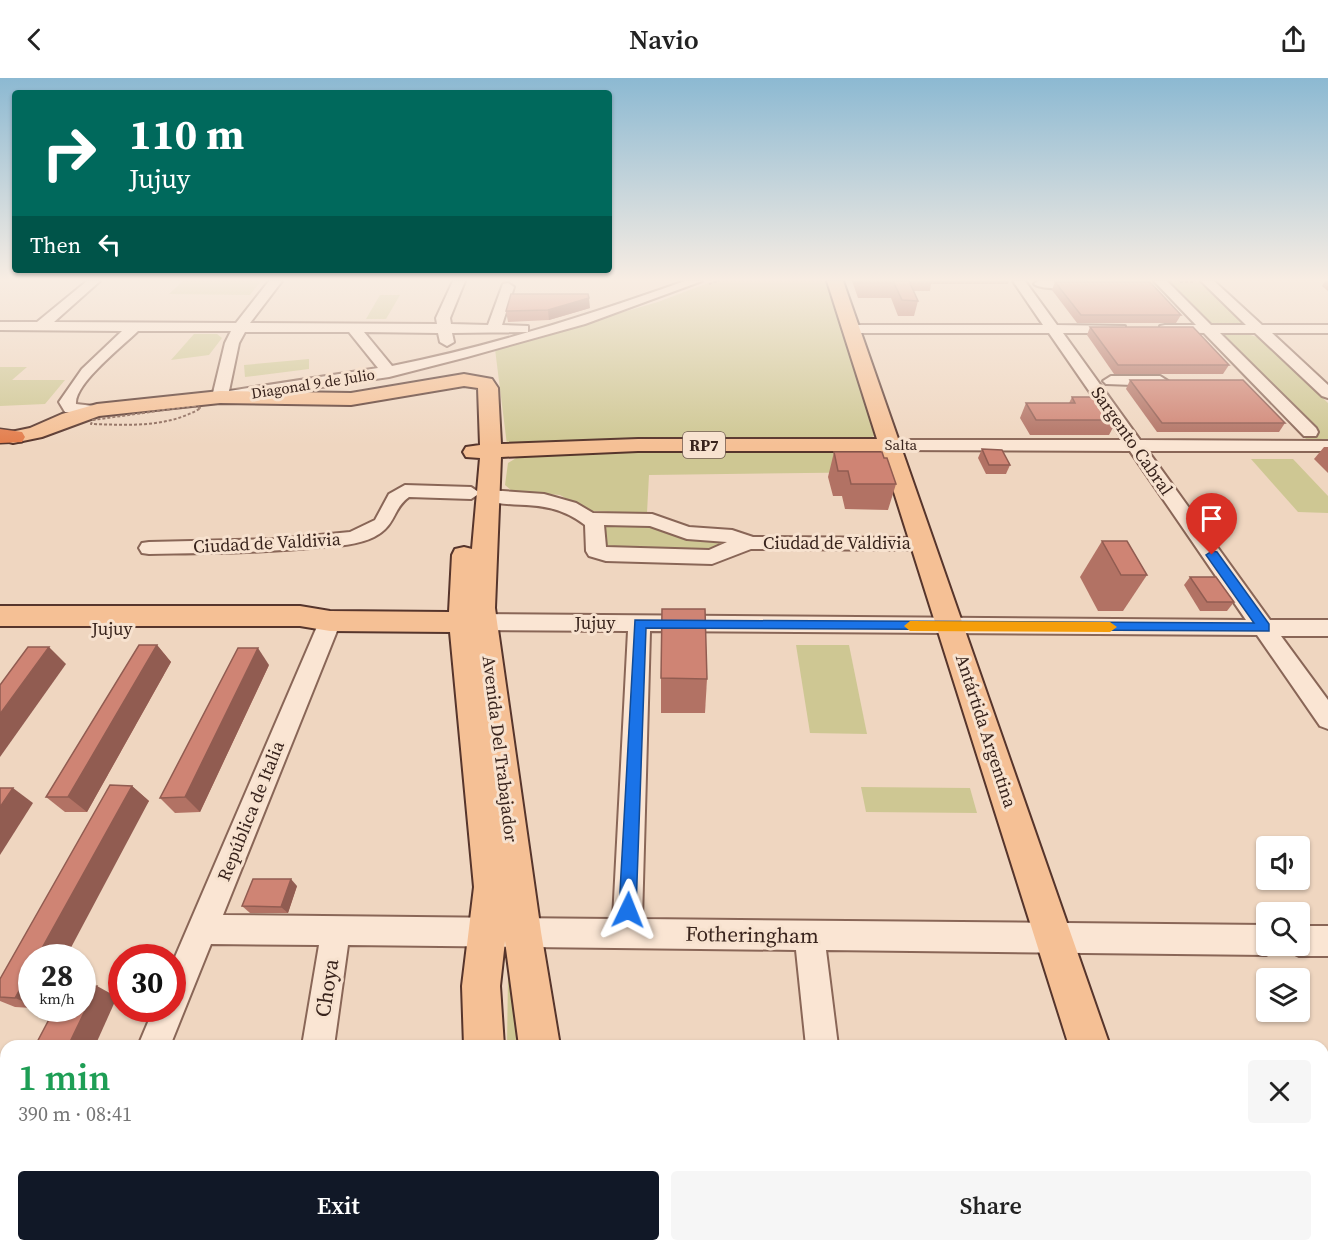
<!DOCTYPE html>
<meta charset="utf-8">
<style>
:root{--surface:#fff;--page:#f6f6f6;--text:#222;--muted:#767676;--accent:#111827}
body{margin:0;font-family:"Source Serif 4",serif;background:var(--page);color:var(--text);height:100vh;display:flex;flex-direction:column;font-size:22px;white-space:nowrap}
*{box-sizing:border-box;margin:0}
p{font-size:20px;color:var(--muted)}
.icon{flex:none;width:33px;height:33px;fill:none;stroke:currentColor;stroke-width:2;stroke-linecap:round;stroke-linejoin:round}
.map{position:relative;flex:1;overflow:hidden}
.panel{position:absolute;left:0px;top:962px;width:1329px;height:212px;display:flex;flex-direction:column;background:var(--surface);border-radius:18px 18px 0 0;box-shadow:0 2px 4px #0004}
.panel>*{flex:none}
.hud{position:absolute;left:12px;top:12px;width:600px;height:183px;border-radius:6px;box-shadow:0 2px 4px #0004;background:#00695c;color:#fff;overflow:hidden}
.buttons{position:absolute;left:1256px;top:758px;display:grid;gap:12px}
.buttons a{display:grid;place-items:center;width:54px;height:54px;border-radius:6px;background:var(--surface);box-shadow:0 2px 4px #0004;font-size:30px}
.speed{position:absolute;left:18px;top:866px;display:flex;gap:12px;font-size:30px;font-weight:700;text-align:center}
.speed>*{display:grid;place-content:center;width:78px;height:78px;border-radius:50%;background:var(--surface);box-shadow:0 2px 4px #0004;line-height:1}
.speed small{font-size:15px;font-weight:400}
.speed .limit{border:9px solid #d22;background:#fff;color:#111}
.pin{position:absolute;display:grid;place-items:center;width:51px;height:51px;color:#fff;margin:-62px -26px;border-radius:50% 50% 50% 0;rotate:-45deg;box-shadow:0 0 6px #0007}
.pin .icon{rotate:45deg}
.me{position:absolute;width:66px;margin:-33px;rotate:2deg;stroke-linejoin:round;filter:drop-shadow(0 0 4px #0008)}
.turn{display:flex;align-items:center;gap:21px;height:126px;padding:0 18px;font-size:27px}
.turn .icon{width:78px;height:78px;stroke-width:2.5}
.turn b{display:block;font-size:42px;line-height:51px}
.then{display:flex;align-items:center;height:57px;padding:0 18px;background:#0003;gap:12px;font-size:22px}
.round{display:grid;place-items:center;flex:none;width:63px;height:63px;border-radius:6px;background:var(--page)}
.headline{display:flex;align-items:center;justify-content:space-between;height:102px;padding:0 18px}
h1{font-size:36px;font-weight:600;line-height:45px;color:#1e9e55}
.primary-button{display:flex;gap:12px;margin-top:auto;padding:12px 18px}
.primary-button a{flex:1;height:69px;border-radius:6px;background:var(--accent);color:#fff;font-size:24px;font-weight:600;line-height:69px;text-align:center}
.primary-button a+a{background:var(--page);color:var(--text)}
header{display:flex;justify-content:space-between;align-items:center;height:78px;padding:0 18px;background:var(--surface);font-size:27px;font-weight:600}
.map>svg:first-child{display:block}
.green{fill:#cec793}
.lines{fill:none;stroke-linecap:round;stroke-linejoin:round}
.minor-casing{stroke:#896657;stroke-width:4}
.major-casing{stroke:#56352c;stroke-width:4}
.highway-casing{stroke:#56352c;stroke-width:3}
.path{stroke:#896657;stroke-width:2;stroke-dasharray:3 2;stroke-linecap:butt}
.minor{fill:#fae5d3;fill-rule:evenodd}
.major{fill:#f5c095;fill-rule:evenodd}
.highway{fill:#e37d4c;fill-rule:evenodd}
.wall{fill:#b27264}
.shaded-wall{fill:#915c51}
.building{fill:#cf8474;stroke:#915c51;stroke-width:1.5}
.route{fill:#1a73e8;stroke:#114b97;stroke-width:1.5}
.slow{fill:#f59e0b}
.labels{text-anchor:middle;stroke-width:6;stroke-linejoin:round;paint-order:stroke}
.far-street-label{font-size:15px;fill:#38231c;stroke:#f7e2cf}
.shield{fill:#f7e2cf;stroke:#715c52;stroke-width:1.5}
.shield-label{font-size:16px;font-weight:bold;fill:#38231c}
.street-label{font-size:18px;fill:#38231c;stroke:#f7e2cf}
.near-street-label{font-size:21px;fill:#38231c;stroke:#f7e2cf}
</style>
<header><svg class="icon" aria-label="back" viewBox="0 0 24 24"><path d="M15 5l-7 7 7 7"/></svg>Navio<svg class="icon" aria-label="share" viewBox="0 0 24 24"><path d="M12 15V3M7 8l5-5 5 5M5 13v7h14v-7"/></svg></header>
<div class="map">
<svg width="1328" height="1172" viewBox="0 0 1328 1172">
<rect width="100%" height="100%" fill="#efd6c0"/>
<g class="green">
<path d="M183 203H261L250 217 169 216Z"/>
<path d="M713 203H827L877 357 866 361H635L507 367 495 271 658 224Z"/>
<path d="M1151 203H1199L1242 245 1194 246Z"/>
<path d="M380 217H400L386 241H366Z"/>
<path d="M194 256H217L222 260 209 277 171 282Z"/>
<path d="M1203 256H1247L1260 260 1328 325V362H1307Z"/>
<path d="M309 281V291L245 299 244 287Z"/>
<path d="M0 289H27L12 302H65L45 326 0 328Z"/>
<path d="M629 374 874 375 893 394 649 397 647 435 588 433 560 417 512 413 505 407 508 385 518 379Z"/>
<path d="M1251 381H1293L1328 418V435L1298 434Z"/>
<path d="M642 443 733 461 716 471 705 473 604 471 603 445Z"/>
<path d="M796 567H849L867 656 810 655Z"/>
<path d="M861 709 970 710 977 735 866 734Z"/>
<path d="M511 893 518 898 519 967 507 968 508 897Z"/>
</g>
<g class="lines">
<defs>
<g id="minor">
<path d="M87 203H100L54 244 236 245 269 203H282L250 245 437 246 436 240 453 203H465L450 240 451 246 488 247 503 206 508 205 514 209 502 247 528 248V254L452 255 454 264 447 268 440 264 438 255 364 254 392 288C492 268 589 237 685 203H702L585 246 467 279 389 299 220 324 212 319 225 265 231 253H138C123 268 74 306 76 326L103 329 105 332 103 335 65 334 59 324 82 291 122 253 0 252V244H37ZM245 254H349L378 290 229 313 239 265Z"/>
<path d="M1013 203H1025L1057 247 1125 248V254L1120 255H1063L1140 362 1328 363V373H1148L1270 542H1328V558H1281L1328 622V651L1320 648 1257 557 650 553 642 841 1266 847V867H1279L1276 872 1266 877 826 872 838 968H806L796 872 348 867 334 968H302L319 867 211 866 170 968H138L154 930H172V886L322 537 330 535 338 537 341 543 223 837 613 841 628 553 469 552 461 550 458 544 461 538 469 536 1246 542 1130 373 891 372 883 367 891 362H1123L1049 255H851L844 251 851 247H1043Z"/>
<path d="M1038 203H1085L1089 206C1083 212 1040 212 1034 206Z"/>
<path d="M1154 203H1167L1211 247H1246L1201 203H1214L1262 247H1328V255H1272L1328 307V320L1322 318 1255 255H1220L1316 350 1318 354 1316 358H1304L1204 255 1160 254V248L1165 247H1196Z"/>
<path d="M1111 298H1160L1168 303 1160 308 1106 306 1103 303Z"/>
<path d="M405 407 471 409 480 415 471 421 409 419C392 431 397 447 374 459 358 467 337 468 320 469 263 475 206 475 149 476L142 475 139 470 142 465 149 464 278 461 350 454 375 442 389 416Z"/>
<path d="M488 412 544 416 576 425 593 435 652 436 689 449 732 452 753 459 923 460 930 461 933 466 930 471 923 472 751 471 712 486 606 483 589 478 586 473 585 447C548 419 521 432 482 422L479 418 482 414ZM604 447 650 448 687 461 727 464 709 472 606 469Z"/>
<path d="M1299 848H1328V878H1299L1289 873 1286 867H1299Z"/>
<path d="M53 1167H91L89 1172H51Z"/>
<path d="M268 1167H306L305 1172H267Z"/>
<rect x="828" y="1167" width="38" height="5"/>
</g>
<g id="major">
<path d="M827 203H843L1110 968H1069L881 373H638L501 379 495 530 541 854 560 968H519L505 863 500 908 504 968H464L462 908 474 809 450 554 330 553 300 548H0V528H300L330 533 449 534 452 477 455 471 464 469 472 471 480 380 466 379 463 374 466 369 480 367 478 310 464 308 351 327 220 325 99 338 42 359 13 365 6 363 2 359 6 355 30 350 62 336 97 326 220 313 351 315 464 296 492 301 498 310 501 366 638 361H877Z"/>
<rect x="479" y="1167" width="48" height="5"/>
<rect x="547" y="1167" width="48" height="5"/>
<path d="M1132 1167H1180L1182 1172H1134Z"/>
</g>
<path id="highway" d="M0 351 22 354 25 359 22 364 0 365Z"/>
</defs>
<use href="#minor" class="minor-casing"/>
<use href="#major" class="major-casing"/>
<use href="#highway" class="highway-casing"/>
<g class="path">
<path d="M1180 204H1194"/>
<path d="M709 206 719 203"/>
<path d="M193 328 201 330C167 350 129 347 91 346L93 342Z"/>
</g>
<use href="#minor" class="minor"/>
<use href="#major" class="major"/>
<use href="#highway" class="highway"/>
</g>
<g class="wall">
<path d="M852 203H1009L1008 206H931L930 213H913L918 223 914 238H898L891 220H858Z"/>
<path d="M1325 203H1328V213L1322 208Z"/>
<path d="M1055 204 1181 237 1176 245H1077L1052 212Z"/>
<path d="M590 230 549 242 508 244 506 233Z"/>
<path d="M1090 249 1229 287 1223 296H1114L1087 257Z"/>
<path d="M1130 302 1285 345 1279 354H1157L1126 311Z"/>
<path d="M1072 319 1117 342 1109 357H1030L1020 340 1026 325H1069Z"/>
<path d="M1324 369H1328V395L1314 381Z"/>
<path d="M982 371 1010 387 1006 396H986L978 380Z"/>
<path d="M834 374 884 380 896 406 888 432 845 431 842 418H833L828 399Z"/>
<path d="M1102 463 1147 497 1123 533H1098L1080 499Z"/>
<path d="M1190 499 1234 524 1227 533H1200L1184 507Z"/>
<path d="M157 567 171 584 87 734H65L46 719Z"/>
<path d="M269 587 200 734 175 735 160 720Z"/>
<path d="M661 600 707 601 705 635H661Z"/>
<path d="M132 708 149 723 32 879V930L15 929 0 923V901Z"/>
<path d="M297 808 288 835H250L242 828Z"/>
</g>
<g class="shaded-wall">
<path d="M589 220 590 230 549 242 548 232Z"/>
<path d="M157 567 171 584 87 734 68 719Z"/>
<path d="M49 569 66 586 0 679V636Z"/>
<path d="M258 570 269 587 200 734 185 719Z"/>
<path d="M132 708 149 723 66 879H37Z"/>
<path d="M13 710 33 725 0 777V729Z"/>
<path d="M291 801 297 808 288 835 281 829Z"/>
<path d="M32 890V927L15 920Z"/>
<path d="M97 908 117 919 95 968H68Z"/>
<path d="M6 1095V1160L0 1172V1108Z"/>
</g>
<g class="building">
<path d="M860 203H909L918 223 902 222 894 205H861Z"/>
<path d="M1055 204H1150L1181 237H1081Z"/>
<path d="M511 216H588L589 220 548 232 506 233Z"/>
<path d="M1090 249H1193L1229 287H1118Z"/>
<path d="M1130 302H1243L1285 345H1162Z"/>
<path d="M1072 319H1101L1117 342H1036L1026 325H1075Z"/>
<path d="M982 371 1002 372 1010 387H989Z"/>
<path d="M834 374H882L884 380H887L896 406H851L848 393H838Z"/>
<path d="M1102 463H1127L1147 497H1121Z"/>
<path d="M1190 499H1216L1234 524H1207Z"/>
<path d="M662 531H705L707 601 661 600Z"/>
<path d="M139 567H157L68 719H46Z"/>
<path d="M28 569H49L0 636V607Z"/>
<path d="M238 570H258L185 719 160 720Z"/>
<path d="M110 707 132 708 37 879H32V890L15 920 0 919V901Z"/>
<path d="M0 710H13L0 729Z"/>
<path d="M253 801H291L281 829 242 828Z"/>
<path d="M97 908 68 968H35L55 930H82V909Z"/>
<path d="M6 1024V1095L0 1108V1036Z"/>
</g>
<linearGradient id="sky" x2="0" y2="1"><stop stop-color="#8cb9d2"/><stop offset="0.55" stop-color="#f8ede3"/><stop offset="1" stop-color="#f8ede3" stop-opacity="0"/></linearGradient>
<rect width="1328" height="367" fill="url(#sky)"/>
<path class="route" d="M1212 473 1217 474 1269 546V553L646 550 636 832 634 838 628 840 622 838 619 832 635 542 1254 545 1206 477Z"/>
<path class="slow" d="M910 543 1110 544 1117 549 1110 554 910 553 904 548Z"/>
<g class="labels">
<g class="far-street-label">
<text transform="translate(313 306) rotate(-9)" y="5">Diagonal 9 de Julio</text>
<text x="901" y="372">Salta</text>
</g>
<rect class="shield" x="683" y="354" width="42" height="26" rx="4.5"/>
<g class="shield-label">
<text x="704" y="373">RP7</text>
</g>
<g class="street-label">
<text transform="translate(1132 363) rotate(55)" y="6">Sargento Cabral</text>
<text transform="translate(267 465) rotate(-3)" y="6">Ciudad de Valdivia</text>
<text x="837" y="471">Ciudad de Valdivia</text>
<text x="595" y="551">Jujuy</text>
<text x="112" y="557">Jujuy</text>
<text transform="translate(986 653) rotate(72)" y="6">Antártida Argentina</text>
<text transform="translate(500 671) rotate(83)" y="6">Avenida Del Trabajador</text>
<text transform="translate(251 733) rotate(-68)" y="6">República de Italia</text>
</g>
<g class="near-street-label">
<text transform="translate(752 857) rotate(1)" y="7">Fotheringham</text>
<text transform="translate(327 910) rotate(-81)" y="7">Choya</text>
</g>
</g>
</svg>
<div class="buttons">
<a><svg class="icon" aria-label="sound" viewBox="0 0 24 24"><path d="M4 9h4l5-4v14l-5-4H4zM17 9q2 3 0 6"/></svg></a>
<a><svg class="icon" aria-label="search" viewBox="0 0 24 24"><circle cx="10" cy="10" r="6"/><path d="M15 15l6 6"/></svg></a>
<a><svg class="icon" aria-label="layers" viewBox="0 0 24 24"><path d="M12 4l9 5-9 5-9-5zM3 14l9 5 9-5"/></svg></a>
</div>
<div class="speed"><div>28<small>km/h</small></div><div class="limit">30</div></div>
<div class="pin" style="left:1212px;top:477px;background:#d93025"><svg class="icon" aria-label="arrive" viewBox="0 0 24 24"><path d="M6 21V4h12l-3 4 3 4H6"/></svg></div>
<svg class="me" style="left:628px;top:832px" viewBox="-20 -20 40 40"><path d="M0-17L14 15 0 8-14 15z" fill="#1a73e8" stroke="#fff" stroke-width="4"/></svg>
<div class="hud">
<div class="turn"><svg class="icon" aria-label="right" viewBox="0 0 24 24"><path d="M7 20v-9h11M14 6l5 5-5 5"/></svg><div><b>110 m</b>Jujuy</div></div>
<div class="then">Then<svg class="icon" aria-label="left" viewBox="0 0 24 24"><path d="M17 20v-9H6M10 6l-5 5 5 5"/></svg></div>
</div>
<section class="panel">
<div class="headline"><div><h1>1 min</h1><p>390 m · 08:41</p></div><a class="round"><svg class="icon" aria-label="close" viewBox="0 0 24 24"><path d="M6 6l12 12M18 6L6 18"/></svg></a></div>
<div class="primary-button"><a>Exit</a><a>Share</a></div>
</section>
</div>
